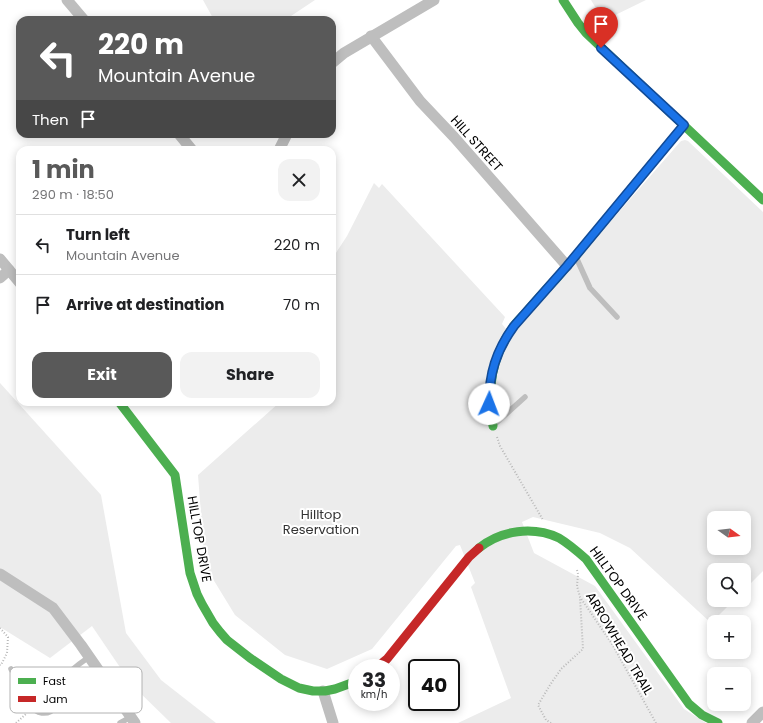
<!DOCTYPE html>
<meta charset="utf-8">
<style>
:root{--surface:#fff;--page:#f2f2f2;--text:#202124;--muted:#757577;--line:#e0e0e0;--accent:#595959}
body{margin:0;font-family:Poppins,sans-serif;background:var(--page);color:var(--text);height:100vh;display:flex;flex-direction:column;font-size:15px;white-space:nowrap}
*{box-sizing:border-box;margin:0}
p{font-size:13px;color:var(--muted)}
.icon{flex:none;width:22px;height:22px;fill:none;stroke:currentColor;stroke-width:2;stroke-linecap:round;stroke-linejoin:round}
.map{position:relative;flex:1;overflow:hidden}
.drawer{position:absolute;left:16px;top:146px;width:320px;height:260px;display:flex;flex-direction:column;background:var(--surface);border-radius:12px;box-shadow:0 2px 10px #0003}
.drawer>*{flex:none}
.top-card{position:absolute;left:16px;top:16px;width:320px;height:122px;border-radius:12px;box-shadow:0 2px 10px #0003;background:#595959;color:#fff;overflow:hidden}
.needle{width:26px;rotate:105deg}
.tools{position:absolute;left:707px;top:511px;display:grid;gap:8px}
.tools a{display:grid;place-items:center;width:44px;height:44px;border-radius:8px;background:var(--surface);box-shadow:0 2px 10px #0003;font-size:20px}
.speed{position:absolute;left:348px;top:659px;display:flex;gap:8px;font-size:20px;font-weight:700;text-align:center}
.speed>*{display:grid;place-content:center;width:52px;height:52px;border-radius:50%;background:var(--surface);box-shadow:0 2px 10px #0003;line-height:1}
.speed small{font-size:10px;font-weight:400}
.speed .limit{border:2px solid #111;border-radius:6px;background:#fff;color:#111}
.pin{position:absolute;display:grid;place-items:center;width:34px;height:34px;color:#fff;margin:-41px -17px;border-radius:50% 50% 50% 0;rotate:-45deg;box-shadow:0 0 4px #0007}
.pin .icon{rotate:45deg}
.me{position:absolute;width:44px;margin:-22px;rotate:2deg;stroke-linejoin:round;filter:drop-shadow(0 0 3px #0008)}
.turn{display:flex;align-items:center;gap:14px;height:84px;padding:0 16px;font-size:18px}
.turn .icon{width:52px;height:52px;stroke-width:2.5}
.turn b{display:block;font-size:28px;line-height:34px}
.then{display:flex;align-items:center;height:38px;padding:0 16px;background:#0003;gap:8px;font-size:15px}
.round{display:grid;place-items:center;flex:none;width:42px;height:42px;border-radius:12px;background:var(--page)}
.head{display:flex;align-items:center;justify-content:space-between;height:68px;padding:0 16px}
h1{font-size:24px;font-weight:700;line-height:30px;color:var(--accent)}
.cta{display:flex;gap:8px;margin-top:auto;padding:8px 16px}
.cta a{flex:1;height:46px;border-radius:12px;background:var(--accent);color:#fff;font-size:16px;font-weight:700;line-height:46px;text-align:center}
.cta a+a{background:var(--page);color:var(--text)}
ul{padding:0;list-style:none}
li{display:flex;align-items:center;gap:12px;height:60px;padding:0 16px;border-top:1px solid var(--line)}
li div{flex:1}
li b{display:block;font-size:15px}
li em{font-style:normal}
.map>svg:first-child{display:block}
.green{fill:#ececec;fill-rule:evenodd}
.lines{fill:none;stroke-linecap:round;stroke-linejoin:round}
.path{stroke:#b9b9b9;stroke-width:2;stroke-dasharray:1 2;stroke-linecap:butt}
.lane{stroke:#bebebe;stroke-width:5.5}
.street{stroke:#bebebe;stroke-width:11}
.fast{stroke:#4caf50;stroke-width:9}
.jam{stroke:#c62828;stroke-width:9}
.route-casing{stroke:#114b97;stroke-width:10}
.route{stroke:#1a73e8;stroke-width:7}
.labels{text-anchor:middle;stroke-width:4;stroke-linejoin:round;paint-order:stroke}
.street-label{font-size:13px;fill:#000;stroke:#fff}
.park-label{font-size:13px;fill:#333;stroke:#fff}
.key{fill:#fff;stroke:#b2b2b2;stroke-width:1}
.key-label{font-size:11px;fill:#000}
</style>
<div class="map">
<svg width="763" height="723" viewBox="0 0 763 723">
<rect width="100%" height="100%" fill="#fff"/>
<g class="green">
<path d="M203 0H315L285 20H214Z"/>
<path d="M591 0H646L605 20 600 15Z"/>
<path d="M685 140 688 141 763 212V571L744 590V570H714V600H734L711 623 630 548 600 533 533 517 522 522 534 553 595 586 684 709 706 723H458L511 698 471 587 475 583 460 545 456 546 372 649 327 669 285 655 235 615 205 566 198 475 280 402H332V259L347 236 374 183 379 188 382 184 505 317 502 324 511 335 681 141ZM714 518H744V548H714Z"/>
<path d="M0 383 101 495 126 633 161 680 216 723H171L132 685 92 626 50 658 0 627Z"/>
</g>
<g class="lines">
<g class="path">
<path d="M497 437 500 446 543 520"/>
<path d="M577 570 578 574 577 586 580 597 612 644 656 723"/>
<path d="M0 628 8 637 7 653 1 665H0"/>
<path d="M16 723 27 713"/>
<path d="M551 723 546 720 538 705 550 685 561 669 583 649 580 598"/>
</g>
<g class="lane">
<path d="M576 257 590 288 617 317"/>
<path d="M496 423 525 397"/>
<path d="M11 669 30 705C33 709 37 712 42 713 62 715 59 687 68 675 72 668 82 662 89 657"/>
<path d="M120 723 131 717"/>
</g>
<g class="street">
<path d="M67 0 84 20"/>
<path d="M371 36 420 101 454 137 567 266"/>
<path d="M332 63 344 53 434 0"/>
<path d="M179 134 192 150"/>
<path d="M279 150 287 134"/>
<path d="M0 259 20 283"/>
<path d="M0 278 9 270"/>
<path d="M0 574 53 608 81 645 135 723"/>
<path d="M323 691 333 723"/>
<path d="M752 723 763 712"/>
</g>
<g class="fast">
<path d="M563 0 578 23 586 33 763 200"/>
<path d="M119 402 175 475 190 573 197 594 202 604 213 623 220 632 227 640 250 658 281 679 299 688 313 691H325L335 689 357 681"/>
<path d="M493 426C487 389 491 358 513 327 517 321 523 316 527 311 537 300 546 289 556 279 575 257 593 235 611 213"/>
<path d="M479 548C501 530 533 526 559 538 569 544 577 551 586 559L689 704 702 715 718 723"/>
</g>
<g class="jam">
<path d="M611 213 684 125"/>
<path d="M376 668 387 659 469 557 479 548"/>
</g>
</g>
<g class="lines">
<defs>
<path id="route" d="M489 404C489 374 496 351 514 326L567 266 684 125 601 48"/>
</defs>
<use href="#route" class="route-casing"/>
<use href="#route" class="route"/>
</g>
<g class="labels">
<g class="street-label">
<text transform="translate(477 143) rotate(48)" y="5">HILL STREET</text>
<text transform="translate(200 539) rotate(80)" y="5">HILLTOP DRIVE</text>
<text transform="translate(619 583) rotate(54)" y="5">HILLTOP DRIVE</text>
<text transform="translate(620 643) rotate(59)" y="5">ARROWHEAD TRAIL</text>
</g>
<g class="park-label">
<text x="321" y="519">Hilltop<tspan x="321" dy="15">Reservation</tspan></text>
</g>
</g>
<rect x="10" y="667" width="132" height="46" rx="6" class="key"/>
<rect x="18" y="678" width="18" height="6" fill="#4caf50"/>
<rect x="18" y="696" width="18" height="6" fill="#c62828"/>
<g class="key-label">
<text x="43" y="685">Fast</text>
<text x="43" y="703">Jam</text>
</g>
</svg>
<div class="tools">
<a><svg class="needle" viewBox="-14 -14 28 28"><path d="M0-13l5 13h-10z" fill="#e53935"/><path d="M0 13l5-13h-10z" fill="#757577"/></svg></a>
<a><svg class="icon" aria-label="search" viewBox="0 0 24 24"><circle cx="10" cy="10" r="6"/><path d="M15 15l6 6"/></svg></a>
<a>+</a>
<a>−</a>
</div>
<div class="speed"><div>33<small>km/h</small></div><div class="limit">40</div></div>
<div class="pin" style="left:601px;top:48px;background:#d93025"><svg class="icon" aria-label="arrive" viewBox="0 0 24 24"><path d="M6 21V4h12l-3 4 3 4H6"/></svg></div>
<svg class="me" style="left:489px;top:404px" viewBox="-20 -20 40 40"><circle r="19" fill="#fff"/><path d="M0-13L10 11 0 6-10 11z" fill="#1a73e8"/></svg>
<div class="top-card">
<div class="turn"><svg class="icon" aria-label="left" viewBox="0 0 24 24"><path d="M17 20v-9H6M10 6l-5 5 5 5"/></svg><div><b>220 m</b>Mountain Avenue</div></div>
<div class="then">Then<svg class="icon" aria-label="arrive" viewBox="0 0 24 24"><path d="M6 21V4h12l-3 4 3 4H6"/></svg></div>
</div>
<section class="drawer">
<div class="head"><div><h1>1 min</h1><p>290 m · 18:50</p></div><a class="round"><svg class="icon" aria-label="close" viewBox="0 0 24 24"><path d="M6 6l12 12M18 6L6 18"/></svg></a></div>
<ul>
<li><svg class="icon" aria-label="left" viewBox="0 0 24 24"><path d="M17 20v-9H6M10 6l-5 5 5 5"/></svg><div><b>Turn left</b><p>Mountain Avenue</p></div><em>220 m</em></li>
<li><svg class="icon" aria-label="arrive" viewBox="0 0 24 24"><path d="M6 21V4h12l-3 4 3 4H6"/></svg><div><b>Arrive at destination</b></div><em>70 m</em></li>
</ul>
<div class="cta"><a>Exit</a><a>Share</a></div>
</section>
</div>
